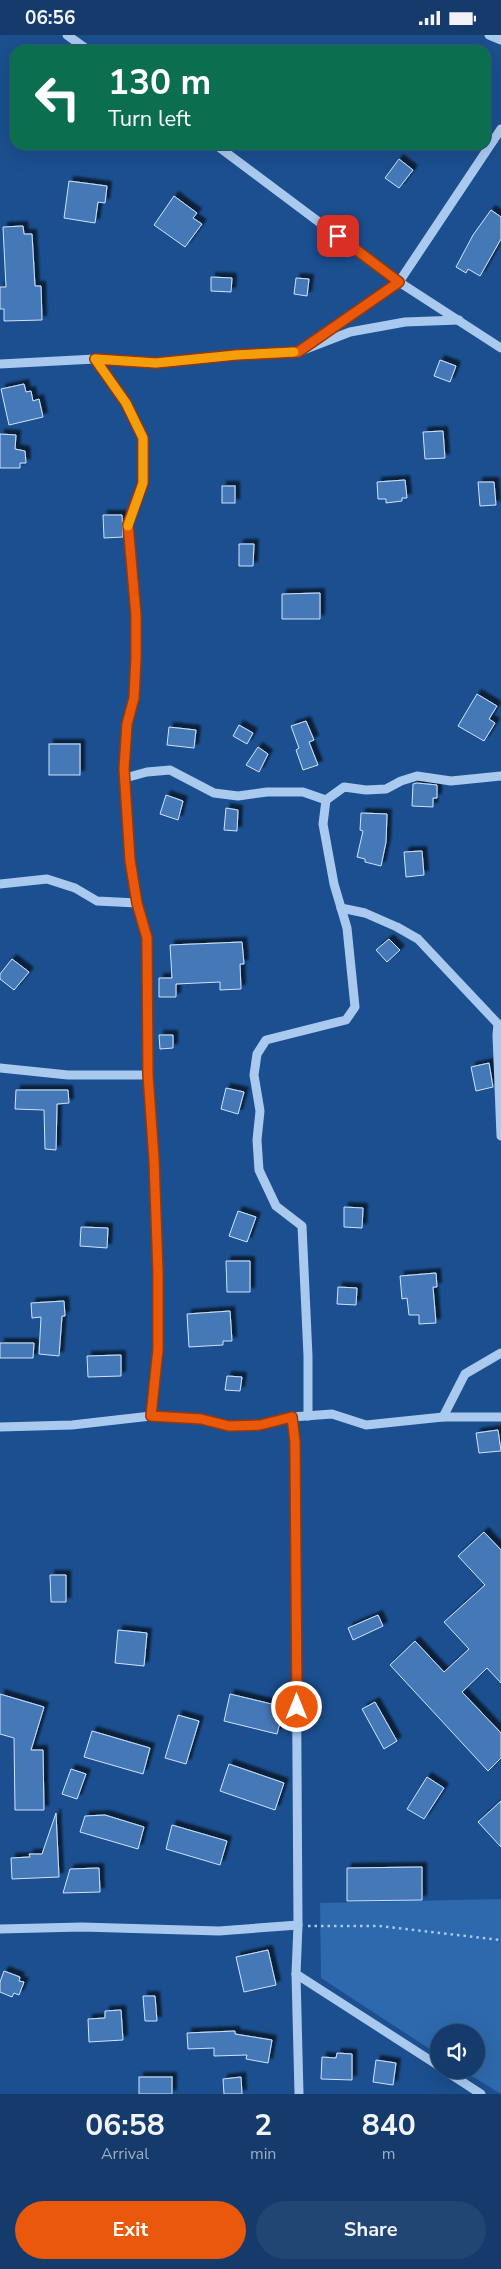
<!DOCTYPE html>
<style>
:root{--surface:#143b6b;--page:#214673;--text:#f1f3f6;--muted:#9dadc1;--line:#33557e;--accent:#ea580c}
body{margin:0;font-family:"Nunito Sans",sans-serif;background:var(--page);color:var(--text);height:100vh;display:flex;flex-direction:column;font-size:19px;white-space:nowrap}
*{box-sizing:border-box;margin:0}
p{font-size:16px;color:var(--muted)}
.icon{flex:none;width:28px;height:28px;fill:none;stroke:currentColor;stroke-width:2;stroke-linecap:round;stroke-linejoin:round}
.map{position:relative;height:2059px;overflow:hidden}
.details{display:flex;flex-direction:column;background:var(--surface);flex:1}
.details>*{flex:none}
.hud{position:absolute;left:10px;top:10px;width:481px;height:105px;border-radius:15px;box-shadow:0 5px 20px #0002,0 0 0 1px var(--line);background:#0b6e4f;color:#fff;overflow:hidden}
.tools{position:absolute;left:430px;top:1989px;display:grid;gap:10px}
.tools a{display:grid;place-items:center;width:55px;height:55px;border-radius:50%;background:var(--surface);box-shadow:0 5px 20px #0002,0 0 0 1px var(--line);font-size:25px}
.pin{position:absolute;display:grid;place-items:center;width:42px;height:42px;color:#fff;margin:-21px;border-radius:10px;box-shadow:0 2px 8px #0006}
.me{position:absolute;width:55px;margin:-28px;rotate:0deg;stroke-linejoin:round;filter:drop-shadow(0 0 4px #0008)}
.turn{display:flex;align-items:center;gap:18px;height:105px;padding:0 15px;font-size:22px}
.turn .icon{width:65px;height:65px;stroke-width:2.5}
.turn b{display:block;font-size:35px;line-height:42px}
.eta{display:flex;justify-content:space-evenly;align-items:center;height:85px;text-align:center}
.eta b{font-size:30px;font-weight:700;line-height:35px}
.primary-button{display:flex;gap:10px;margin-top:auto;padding:10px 15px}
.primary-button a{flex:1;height:58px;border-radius:30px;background:var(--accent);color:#fff;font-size:20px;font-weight:700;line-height:58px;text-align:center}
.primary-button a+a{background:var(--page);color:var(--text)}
.status{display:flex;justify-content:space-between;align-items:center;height:35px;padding:0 25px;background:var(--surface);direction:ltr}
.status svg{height:14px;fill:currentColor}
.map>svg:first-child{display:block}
.green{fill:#2e69ad}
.building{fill:#4478b7;stroke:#cfe3fa;filter:url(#shadow)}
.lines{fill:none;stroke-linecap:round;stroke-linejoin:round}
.path{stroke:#a9c9ee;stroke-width:2.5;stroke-dasharray:2.5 4;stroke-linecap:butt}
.minor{stroke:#a9c9ee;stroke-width:9}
.route-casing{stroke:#983908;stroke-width:12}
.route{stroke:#ea580c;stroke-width:9}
.slow{stroke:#f59e0b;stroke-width:9}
</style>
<div class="status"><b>06:56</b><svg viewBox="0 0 49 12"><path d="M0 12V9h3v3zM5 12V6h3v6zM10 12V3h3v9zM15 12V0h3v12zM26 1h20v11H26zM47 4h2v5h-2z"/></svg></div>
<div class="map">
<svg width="501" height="2059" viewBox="0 0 501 2059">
<defs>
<filter id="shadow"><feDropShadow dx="4.5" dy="-4.5" stdDeviation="1" flood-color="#0009"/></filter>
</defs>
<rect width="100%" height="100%" fill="#1b4f8f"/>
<path class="green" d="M501 1864V2059L462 2035H476V1998H439V2020L321 1943 320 1868Z"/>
<g class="building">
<path d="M399 124 413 135 399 153 385 143Z"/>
<path d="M69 146 107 151 105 168 98 167 95 188 64 183Z"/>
<path d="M174 161 197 178 193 183 202 189 185 212 154 190Z"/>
<path d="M491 175 501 182V204L480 241 468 234 466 238 456 232 473 200Z"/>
<path d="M23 191 24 199H32L35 251H41L42 285 4 286V274H0V252H6L3 192Z"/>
<path d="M211 242 232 243 231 257 211 256Z"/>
<path d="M296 243 309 244 307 261 294 259Z"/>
<path d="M440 325 456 331 450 347 434 341Z"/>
<path d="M24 349 26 357 31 356 33 366 39 364 43 382 9 390 1 354Z"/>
<path d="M443 396 445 423 425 424 423 397Z"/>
<path d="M0 399 16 400 15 414 25 416 26 428H20V433H0Z"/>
<path d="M405 445 407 463H402V466L386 468V464H378L377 447Z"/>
<path d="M478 447H494L496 470 480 471Z"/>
<rect x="222" y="451" width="13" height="17"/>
<path d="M103 480H122L123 502 104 503Z"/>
<path d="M239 509H254L253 531H239Z"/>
<path d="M320 558V584H282V559Z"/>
<path d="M477 659 497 671 489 684 495 688 484 706 458 691Z"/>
<path d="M306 686 314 705 309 707 318 730 303 735 296 715 299 713 291 691Z"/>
<path d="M239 690 253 698 247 709 233 701Z"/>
<path d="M169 692 196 695 194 713 167 710Z"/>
<rect x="49" y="709" width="31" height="31"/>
<path d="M258 712 268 719 259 737 246 730Z"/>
<path d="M417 748 437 750V763H433V772L412 771 413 749Z"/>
<path d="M166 760 183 766 178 785 160 779Z"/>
<path d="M226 773 238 775 237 796 224 795Z"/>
<path d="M361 778 387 779 386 807 381 831 365 827V824L357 822 363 796 360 795Z"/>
<path d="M422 816 424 840 406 842 404 817Z"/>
<path d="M389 904 400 915 387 927 376 915Z"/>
<path d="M242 907 244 929H240L241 954 220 955V947L176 949V962H159V943H172L170 910Z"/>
<path d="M12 924 29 937 14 955 0 944V939Z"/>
<path d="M159 1000H173V1013L160 1014Z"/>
<path d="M489 1028 493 1052 476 1056 471 1032Z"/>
<path d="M226 1053 244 1057 238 1079 221 1074Z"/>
<path d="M16 1055H68L69 1068 57 1069 56 1115 45 1114 44 1075 15 1074Z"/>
<path d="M344 1172 363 1173 362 1193 344 1192Z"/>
<path d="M238 1176 256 1182 247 1207 229 1201Z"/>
<path d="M81 1192 108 1193 107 1213 80 1211Z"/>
<path d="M226 1226H250V1257H227Z"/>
<path d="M436 1238 437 1252H433L436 1288 419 1289V1280H409L407 1263 402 1264 400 1241Z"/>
<path d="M338 1252 357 1253 356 1270 337 1269Z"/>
<path d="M64 1266 65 1281H62L59 1321 39 1319 41 1282 32 1283 31 1268Z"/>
<path d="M230 1276 232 1306H223V1310L189 1312 187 1279Z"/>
<path d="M0 1308H34L33 1323H0Z"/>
<path d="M121 1320V1341L88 1342 87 1321Z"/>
<path d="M227 1341 242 1342 240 1356 225 1355Z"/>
<path d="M498 1395 501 1416 479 1418 476 1398Z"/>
<path d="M484 1497 501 1515V1648L487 1633 462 1657 501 1698V1723L488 1736 390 1630 415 1606 444 1637 469 1614 444 1587 485 1550 458 1521Z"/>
<path d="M50 1540H66V1567H51Z"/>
<path d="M378 1580 383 1591 353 1605 348 1593Z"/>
<path d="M118 1595 147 1598 144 1631 115 1628Z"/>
<path d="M0 1659 44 1672 31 1715H43L44 1775H15L14 1703 0 1699Z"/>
<path d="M230 1659 284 1672 277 1699 224 1686Z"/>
<path d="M375 1667 397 1706 384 1714 362 1674Z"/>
<path d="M178 1680 199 1686 186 1729 165 1723Z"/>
<path d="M92 1696 150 1713 143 1739 84 1722Z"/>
<path d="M229 1729 284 1748 275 1775 220 1756Z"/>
<path d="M71 1734 86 1739 77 1764 62 1759Z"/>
<path d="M427 1742 444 1753 424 1784 407 1774Z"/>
<path d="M501 1766V1812L478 1787Z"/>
<path d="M56 1778 59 1842 12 1844 11 1823 30 1822 29 1819H42Z"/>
<path d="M105 1780 144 1792 138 1814 80 1797 85 1781Z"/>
<path d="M172 1790 227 1806 220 1830 166 1814Z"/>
<path d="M422 1832V1865L347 1866V1833Z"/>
<path d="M99 1833 100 1857 63 1858 70 1834Z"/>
<path d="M268 1915 276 1950 244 1957 236 1922Z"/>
<path d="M4 1936 20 1942 19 1946 24 1947 19 1960 14 1958 12 1962 0 1957V1947Z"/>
<path d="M143 1961H155L157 1986H145Z"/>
<path d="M121 1975 123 2005 89 2007 88 1984 105 1983V1976Z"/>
<path d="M235 1996V1999L272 2005 268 2028 246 2024 247 2020 214 2021V2013L188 2014 187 1998Z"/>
<path d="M337 2018 352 2019V2045L321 2044 322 2022 336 2023Z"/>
<path d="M376 2025 396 2028 393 2050 373 2047Z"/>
<rect x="139" y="2042" width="33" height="17"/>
<path d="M241 2042 242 2059H224L223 2044Z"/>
</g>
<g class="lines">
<path class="path" d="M308 1891H379L501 1905"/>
<g class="minor">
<path d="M67 0 88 15"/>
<path d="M489 0 501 5"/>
<path d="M216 110 399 247 501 313"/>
<path d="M313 308 399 247 501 94"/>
<path d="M0 329 95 324 156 328 237 320 298 317 350 297 405 287 459 285"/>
<path d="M125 743 147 737 170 735 214 758 238 761 267 757H303L326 765"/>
<path d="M0 849 47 844 75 853 97 866 137 868"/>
<path d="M341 873 365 878 397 892 418 904 498 989"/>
<path d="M501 990 498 989 497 1000 501 1101"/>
<path d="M0 1033 68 1040H148"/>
<path d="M151 1381 201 1383 229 1391 260 1390 292 1382"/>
<path d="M308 1381V1321L302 1191 276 1171 259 1135 257 1105 260 1076 254 1040 257 1019 266 1005 346 985 355 972 347 893 334 849 323 789 326 765 344 752 366 755 386 754 401 746 417 741 451 746 501 741"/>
<path d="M443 1382 465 1339 501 1318"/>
<path d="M0 1392 72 1390 151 1381 158 1314V1238L154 1124 148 1040 147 903 137 868 130 825 124 734 127 689 134 663 136 623V580L128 489 143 448V403L126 368 95 324"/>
<path d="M0 1894 82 1892 219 1896 298 1890"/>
<path d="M296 1939 439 2031"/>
<path d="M444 2035 481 2059"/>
<path d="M299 2059 296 1939 298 1890 295 1407 292 1382 332 1379 366 1390 443 1382H501"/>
</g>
</g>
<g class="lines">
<defs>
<path id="route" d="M297 1672 295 1407 292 1382 260 1390 229 1391 201 1384 151 1381 158 1314V1238L154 1124 148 1040 147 903 137 868 130 825 124 734 127 689 134 663 136 623V580L128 489 143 448V403L126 368 95 324 156 328 236 320 298 317 399 247 338 201"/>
</defs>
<use href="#route" class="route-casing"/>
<use href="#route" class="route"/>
<path class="slow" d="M128 491 143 448V403L126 368 95 324 156 328 236 320 294 317"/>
</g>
</svg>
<div class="tools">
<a><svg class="icon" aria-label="sound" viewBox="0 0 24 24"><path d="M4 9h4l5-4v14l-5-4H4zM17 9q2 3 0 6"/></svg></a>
</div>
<div class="pin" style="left:338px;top:201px;background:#d93025"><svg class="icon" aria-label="arrive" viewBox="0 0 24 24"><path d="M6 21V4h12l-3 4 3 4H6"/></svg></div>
<svg class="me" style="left:297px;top:1672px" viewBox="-20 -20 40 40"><circle r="17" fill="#ea580c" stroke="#fff" stroke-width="3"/><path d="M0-11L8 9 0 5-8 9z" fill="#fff"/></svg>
<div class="hud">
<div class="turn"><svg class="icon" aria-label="left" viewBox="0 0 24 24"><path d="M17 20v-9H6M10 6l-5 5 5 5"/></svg><div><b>130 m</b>Turn left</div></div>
</div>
</div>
<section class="details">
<div class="eta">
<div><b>06:58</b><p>Arrival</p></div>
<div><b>2</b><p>min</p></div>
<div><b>840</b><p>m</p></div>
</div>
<div class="primary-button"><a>Exit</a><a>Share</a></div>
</section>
